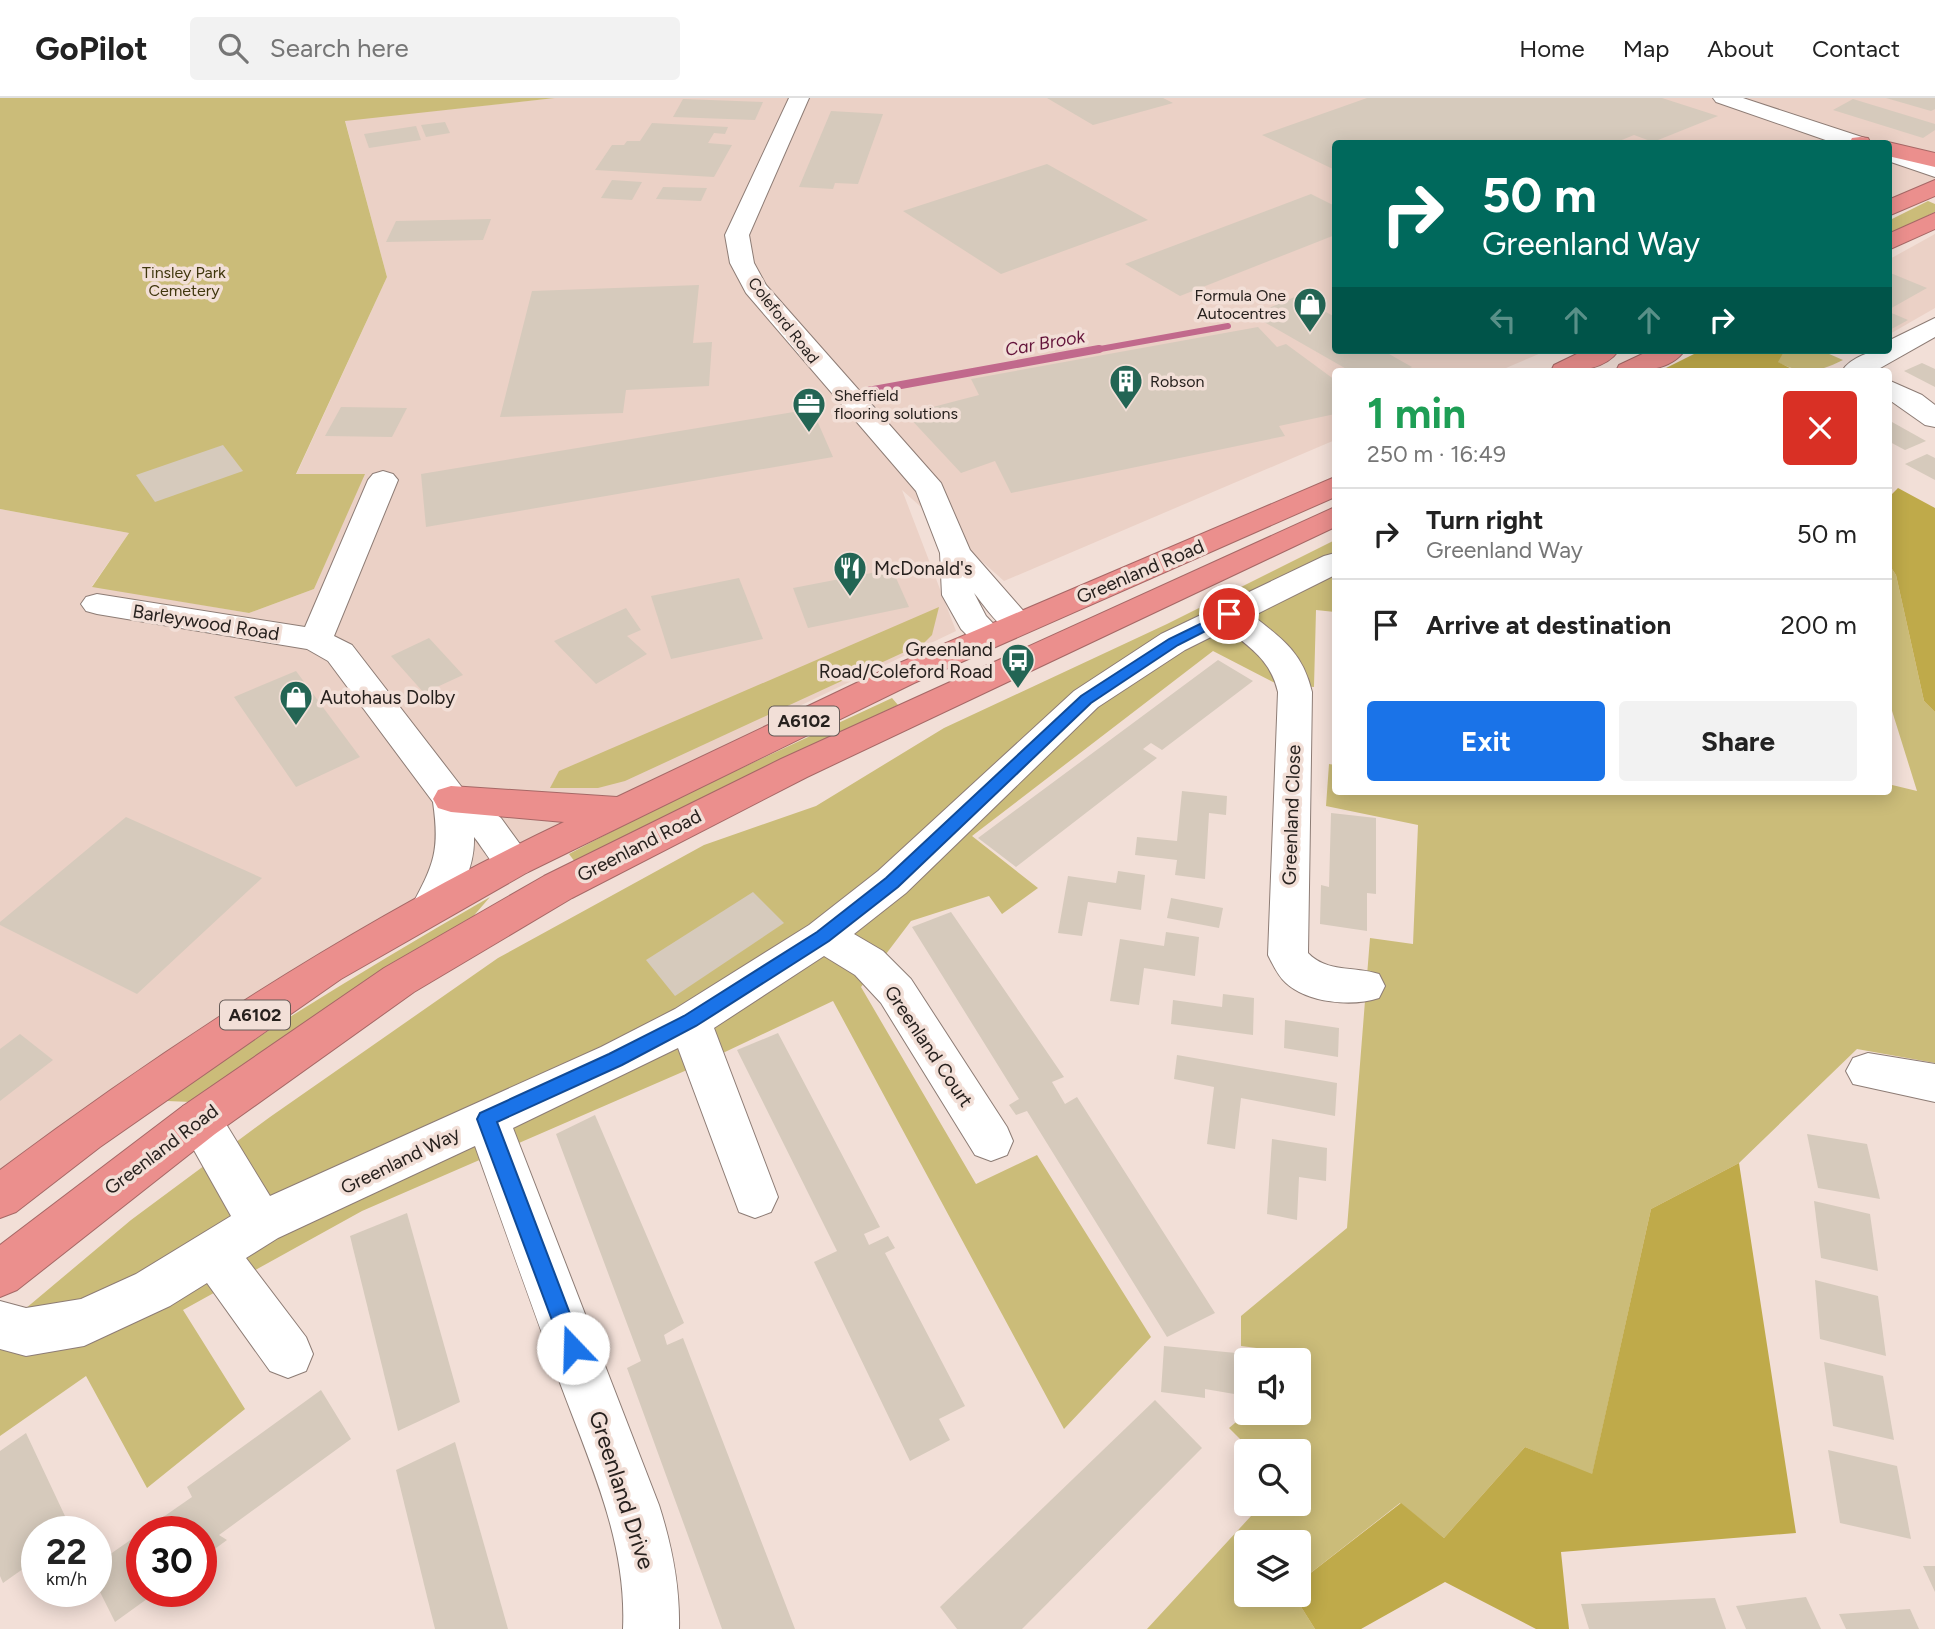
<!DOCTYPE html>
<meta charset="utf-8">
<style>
:root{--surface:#fff;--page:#f2f2f2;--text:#222;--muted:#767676;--line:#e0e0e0;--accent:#1a73e8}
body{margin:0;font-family:Figtree,sans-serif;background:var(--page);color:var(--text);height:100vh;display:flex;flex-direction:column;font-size:26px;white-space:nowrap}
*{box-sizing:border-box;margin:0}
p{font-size:23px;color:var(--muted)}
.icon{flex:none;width:38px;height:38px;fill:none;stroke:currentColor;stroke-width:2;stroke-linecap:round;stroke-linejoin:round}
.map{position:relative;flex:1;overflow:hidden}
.side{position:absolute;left:1332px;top:270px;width:560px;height:427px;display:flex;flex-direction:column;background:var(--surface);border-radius:7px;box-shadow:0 4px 18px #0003}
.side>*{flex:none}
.top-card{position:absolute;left:1332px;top:42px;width:560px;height:214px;border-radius:7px;box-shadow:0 4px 18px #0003;background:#00695c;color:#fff;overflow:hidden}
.tools{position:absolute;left:1234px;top:1250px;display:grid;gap:14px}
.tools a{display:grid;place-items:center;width:77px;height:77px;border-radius:7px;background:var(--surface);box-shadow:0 4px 18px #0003;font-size:35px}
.speed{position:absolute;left:21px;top:1418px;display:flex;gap:14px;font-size:35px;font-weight:700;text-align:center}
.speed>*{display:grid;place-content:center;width:91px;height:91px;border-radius:50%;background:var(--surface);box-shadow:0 4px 18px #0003;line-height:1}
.speed small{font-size:18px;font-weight:400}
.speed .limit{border:10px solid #d22;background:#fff;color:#111}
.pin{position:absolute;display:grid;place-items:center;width:60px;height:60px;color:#fff;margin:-30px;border:4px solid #fff;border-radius:50%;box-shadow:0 2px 7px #0007}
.me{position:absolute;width:77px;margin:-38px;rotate:339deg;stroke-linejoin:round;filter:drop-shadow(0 0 5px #0008)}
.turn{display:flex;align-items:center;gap:24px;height:147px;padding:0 35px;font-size:32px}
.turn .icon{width:91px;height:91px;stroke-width:2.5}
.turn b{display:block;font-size:49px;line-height:60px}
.lanes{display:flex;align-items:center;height:66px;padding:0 35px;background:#0003;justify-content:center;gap:35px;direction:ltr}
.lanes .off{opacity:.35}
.round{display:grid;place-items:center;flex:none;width:74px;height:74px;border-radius:7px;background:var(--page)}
.overview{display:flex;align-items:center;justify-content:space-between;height:119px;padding:0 35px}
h1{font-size:42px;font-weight:700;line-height:52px;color:#1e9e55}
.primary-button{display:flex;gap:14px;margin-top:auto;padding:14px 35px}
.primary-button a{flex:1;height:80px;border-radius:7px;background:var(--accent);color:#fff;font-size:28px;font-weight:700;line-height:80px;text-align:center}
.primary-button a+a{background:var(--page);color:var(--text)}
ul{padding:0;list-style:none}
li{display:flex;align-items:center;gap:21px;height:91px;padding:0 35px;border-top:2px solid var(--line)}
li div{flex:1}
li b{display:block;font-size:26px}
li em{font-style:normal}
header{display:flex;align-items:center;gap:42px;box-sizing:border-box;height:98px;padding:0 35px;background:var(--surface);border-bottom:2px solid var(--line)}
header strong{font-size:33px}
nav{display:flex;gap:38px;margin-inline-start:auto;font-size:24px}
.search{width:490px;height:63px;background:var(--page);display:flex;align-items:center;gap:18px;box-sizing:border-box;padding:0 24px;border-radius:7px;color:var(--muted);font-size:26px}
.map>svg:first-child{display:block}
.built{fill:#ebd1c6}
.green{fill:#cbbc79}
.forest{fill:#bfaa4a}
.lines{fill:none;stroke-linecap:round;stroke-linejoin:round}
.stream-far1{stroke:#c1698c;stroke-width:6}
.stream{stroke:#c1698c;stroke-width:8}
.building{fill:#d6cabc}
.street-casing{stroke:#8d7c75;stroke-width:2}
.highway-casing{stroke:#a66866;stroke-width:2}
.street{fill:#fff;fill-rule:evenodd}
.highway{fill:#eb8f8d;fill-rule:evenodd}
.route{fill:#1a73e8;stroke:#114b97;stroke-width:2}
.labels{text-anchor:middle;stroke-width:7;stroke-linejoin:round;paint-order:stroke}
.far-park-label{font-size:16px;fill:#40370e;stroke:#f2dfd7}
.far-poi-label{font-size:16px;fill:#27211e;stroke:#f2dfd7;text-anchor:start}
.far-street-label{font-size:16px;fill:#27211e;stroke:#f2dfd7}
.far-water-label{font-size:18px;font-style:italic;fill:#64143b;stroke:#f2dfd7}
.shield{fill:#f2dfd7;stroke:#645a56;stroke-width:2}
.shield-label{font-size:18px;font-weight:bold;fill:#27211e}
.poi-label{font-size:19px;fill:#27211e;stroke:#f2dfd7;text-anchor:start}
.street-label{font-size:19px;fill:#27211e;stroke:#f2dfd7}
.near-street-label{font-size:23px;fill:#27211e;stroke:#f2dfd7}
</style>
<header>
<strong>GoPilot</strong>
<div class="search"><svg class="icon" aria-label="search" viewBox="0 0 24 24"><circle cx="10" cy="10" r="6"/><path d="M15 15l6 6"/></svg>Search here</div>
<nav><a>Home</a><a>Map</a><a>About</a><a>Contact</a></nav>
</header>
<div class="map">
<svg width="1935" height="1531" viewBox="0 0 1935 1531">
<rect width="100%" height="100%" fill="#f2dfd7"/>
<g class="built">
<path d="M555 0H1935V87L1888 107V46H1335V252H1548L1499 273H1335V342L1004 483 902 392 956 533 791 612 46 1057 0 1097V411L129 435 92 488 249 515 314 491 364 376 296 377 387 179 345 22Z"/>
<path d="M1935 136V210L1888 237V162Z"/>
</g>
<g class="green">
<path d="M0 0H555L345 23 387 179 296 376H365L314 491 249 515 92 489 129 435 0 411Z"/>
<path d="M1928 103 1935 106V114L1888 137V123Z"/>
<path d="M1785 252H1820L1843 262C1816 275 1805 277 1777 264Z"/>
<path d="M1335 442V514L1316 512 1314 589 1277 586 1213 553 972 738 1038 790 1002 816 989 798 911 823 861 889 976 1086 1037 1057 1151 1239 1064 1331 833 903 687 972 362 1113 183 1212 245 1311 147 1390 86 1278 0 1338V1232L131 1122 270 1019 498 860 704 747 816 708 944 630 1167 526Z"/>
<path d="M1888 465 1896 477 1924 603 1935 614V965L1857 951 1739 1065 1651 1111 1592 1377 1525 1349 1444 1440 1400 1405 1299 1484 1298 1444H1246V1496H1293L1315 1531H1147L1263 1405H1298V1353H1252L1229 1330 1248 1314H1298V1262H1286L1287 1254 1241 1248V1218L1347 1130 1370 840 1413 846 1418 727 1326 708 1329 666 1335 667V693H1888V686L1917 693 1888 600Z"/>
<path d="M939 509 932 537 924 545 625 683 598 690H550L559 673Z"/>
<path d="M892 600 898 607 727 688 575 764 569 756 660 708Z"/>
<path d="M490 799 470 822 191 1004 167 1003 173 996C276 925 382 861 490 799Z"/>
</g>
<g class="forest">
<path d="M1702 252H1785L1778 264 1796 273H1660Z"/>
<path d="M1898 390 1935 410V614L1924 603 1896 477 1888 465V400Z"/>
<path d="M1739 1065 1796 1435 1561 1454 1569 1531H1536L1445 1484 1361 1531H1315L1293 1496H1298L1299 1484 1401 1405 1444 1440 1525 1349 1592 1376 1651 1111Z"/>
</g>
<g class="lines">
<path class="stream-far1" d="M1089 253 1228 228"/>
<path class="stream" d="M868 293 1099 251"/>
</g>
<g class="building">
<path d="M1047 0H1163L1173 5 1093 27Z"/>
<path d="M1367 0H1662L1718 18 1653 44 1634 37 1612 46H1335V72L1262 37Z"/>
<path d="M1886 0H1935V11L1931 13Z"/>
<path d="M683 1 763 4 755 22 673 19Z"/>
<path d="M1853 1 1935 26V32L1923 40 1833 12Z"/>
<path d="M831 13 883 16 858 86 835 85 833 91 799 89Z"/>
<path d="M445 24 450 35 426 39 421 27Z"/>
<path d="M652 25 728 29 725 36 714 35 708 45 732 47 714 79 595 72 612 47H624L627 43H640Z"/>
<path d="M416 28 421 42 369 50 364 36Z"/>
<path d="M1047 66 1148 122 1001 176 903 113Z"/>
<path d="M612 82 642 84 632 102 601 100Z"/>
<path d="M663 89 707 90 701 103 656 101Z"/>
<path d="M1311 96 1335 108V137L1180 198 1125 166Z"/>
<path d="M491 121 483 142 386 144 396 123Z"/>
<path d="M1888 174 1927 190 1888 212Z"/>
<path d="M699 187 693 245 712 244 709 288 626 292 623 315 500 319 532 193Z"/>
<path d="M1297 198 1335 219V252H1382L1412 269 1403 273H1350L1252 217Z"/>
<path d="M1888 214 1894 216 1908 222 1888 233Z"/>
<path d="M1258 229 1277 249 1286 246 1335 282V307H1333L1335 316 1279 328 1285 338 1011 395 995 363 961 375 906 316 979 297 971 281Z"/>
<path d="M1922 265 1935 271V289L1904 273Z"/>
<path d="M341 309 407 310 392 339 325 338Z"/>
<path d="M812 311 833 359 426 429 421 376Z"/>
<path d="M1892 324 1926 343 1905 352 1888 343V326Z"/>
<path d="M223 347 243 373 155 404 136 377Z"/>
<path d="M1927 356 1935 360V382L1905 366Z"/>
<path d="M892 471 909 509 808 530 793 490Z"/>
<path d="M739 480 763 541 671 561 651 498Z"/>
<path d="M626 510 641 532 627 538 647 556 596 586 554 543Z"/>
<path d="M429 540 463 577 424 595 391 558Z"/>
<path d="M1218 562 1253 583 1162 652 1151 645 1143 651 1157 660 1016 769 978 740Z"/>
<path d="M296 573 360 659 296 689 234 599Z"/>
<path d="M1182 693 1227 698 1226 717 1209 715 1205 781 1175 777 1177 762 1135 757 1137 739 1177 743Z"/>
<path d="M1331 715 1376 720V796L1367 795V833L1320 826 1321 787 1329 789Z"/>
<path d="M126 719 262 780 137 896 0 827V824Z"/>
<path d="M1118 773 1145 777 1141 812 1088 804 1082 838 1058 835 1068 778 1116 785Z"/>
<path d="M753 794 784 825 675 898 646 862Z"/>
<path d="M1171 800 1223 810 1219 830 1167 820Z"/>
<path d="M951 814 1064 979 1052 984 1065 1006 1077 999 1215 1215 1167 1239 1027 1013 1016 1017 1009 1007 1019 1001 912 829Z"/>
<path d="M1166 834 1199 839 1195 878 1144 870 1139 907 1110 903 1120 841 1164 848Z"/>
<path d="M1223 896 1254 900 1253 937 1171 926 1173 902 1222 909Z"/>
<path d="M1285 922 1339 930 1338 959 1284 950Z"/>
<path d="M778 935 880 1129 864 1136 869 1147 888 1138 895 1150 885 1155 965 1308 939 1321 950 1342 910 1363 814 1164 837 1153 737 952Z"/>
<path d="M20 936 53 962 0 1003V951Z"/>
<path d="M1177 957 1337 985 1335 1018 1241 1000 1235 1051 1207 1046 1214 989 1174 981Z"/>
<path d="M595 1017 684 1225 664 1237 667 1247 683 1240 795 1531H722L627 1270 641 1263 556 1036Z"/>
<path d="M1807 1036 1867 1046 1880 1101 1818 1090Z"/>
<path d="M1272 1041 1327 1050 1326 1083 1299 1079 1297 1122 1267 1116Z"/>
<path d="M1814 1103 1870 1116 1878 1173 1821 1160Z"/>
<path d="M407 1115 460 1304 398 1333 350 1138Z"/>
<path d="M1815 1182 1878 1198 1886 1258 1820 1241Z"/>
<path d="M1164 1248 1278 1259V1262H1246V1298L1205 1291V1300L1161 1294Z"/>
<path d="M1824 1264 1883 1278 1894 1342 1833 1328Z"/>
<path d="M321 1292 351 1341 219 1437 227 1442 201 1461V1433H143L192 1399 187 1389Z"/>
<path d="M1155 1302 1202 1350 1022 1531H957L940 1509Z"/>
<path d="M26 1335 72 1433H37V1461L3 1485 0 1478V1353Z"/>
<path d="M455 1344 508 1531H435L396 1372Z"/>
<path d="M1828 1352 1897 1368 1911 1441 1840 1425Z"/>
<path d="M142 1434V1493H158L115 1524 96 1486V1466Z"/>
<path d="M1923 1468H1935V1494Z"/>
<path d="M1806 1499 1821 1531H1746L1736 1508Z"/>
<path d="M1715 1500 1726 1531H1589L1581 1506Z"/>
<path d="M1910 1511 1919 1531H1846L1839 1516Z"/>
</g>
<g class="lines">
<defs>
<g id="street">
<path d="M789 0H809L749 137 754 165 766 187 941 385 970 452 1034 525 1030 532C1002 540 990 514 974 495L986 518 1005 538 1000 546 988 549 976 546 961 531 942 497 940 455 916 393 746 195 730 165 725 137Z"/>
<path d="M1713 0H1743L1868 41 1870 46H1837L1716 4Z"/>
<path d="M1888 48 1935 64V79L1888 63Z"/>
<path d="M1935 220V239L1875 273H1842C1851 259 1872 252 1888 252V243Z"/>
<path d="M1888 282 1922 297 1935 307V329L1925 327 1888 301Z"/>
<path d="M383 373 393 376 398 382 334 538 352 547 464 692 501 720 533 764 528 774C497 784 491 760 474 739 475 770 460 795 445 820L431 824 417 820 411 809C434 766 440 753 433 704L328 563 307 551 97 516 86 513 81 506 86 499 97 496 305 529 368 382 373 376Z"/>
<path d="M1335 455V477L1253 518C1283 541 1303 555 1312 594L1308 855C1327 875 1354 868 1379 876L1385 888 1379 900C1352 909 1308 905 1286 885 1278 878 1273 867 1268 857L1278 594C1271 563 1251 550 1227 531L1185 552 1098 609 906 795 854 836 883 853 911 881 1007 1029 1013 1043 1007 1057 991 1063 975 1057 881 905 855 877 824 858 714 930 778 1099 771 1114 755 1120 739 1114 678 950 513 1030 659 1407C672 1448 680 1487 679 1531H623C627 1443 590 1366 560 1285 531 1206 503 1127 475 1048L278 1140 246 1160 306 1239 313 1256 306 1273 288 1280 270 1273 207 1185 170 1208 84 1248 26 1258 0 1251V1203L26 1210 81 1201 136 1176 231 1118 177 1022 183 1008 199 1003 215 1008 270 1098 601 949 675 911 809 827 878 773 1074 593 1161 536 1324 458Z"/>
<path d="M1868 955 1935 966V1004L1853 986 1846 973 1853 960Z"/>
</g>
<g id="highway">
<path d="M1860 39 1868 40 1871 46H1849L1852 40Z"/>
<path d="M1888 44 1935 55V69L1888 58V46H1884Z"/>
<path d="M1935 82V98L1888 118V102Z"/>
<path d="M1935 115V131L1888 152V136Z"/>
<path d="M1585 252H1619C1604 274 1574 273 1551 273L1554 267Z"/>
<path d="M1651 252H1685C1670 274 1639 273 1616 273L1619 267Z"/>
<path d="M1335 379V399L914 585 528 774 341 881 100 1049 16 1114 0 1120V1072C177 940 364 819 564 724L451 714 438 710 433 701 438 692 451 688 617 699 890 569Z"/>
<path d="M1335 409V429L807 679 572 800 414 894 215 1036 17 1192 0 1199V1147L183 1008 384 870 544 778 781 661Z"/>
</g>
</defs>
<use href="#street" class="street-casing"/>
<use href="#highway" class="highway-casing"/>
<use href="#street" class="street"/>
<use href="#highway" class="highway"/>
</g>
<path class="route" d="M1229 512 1235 516 1233 519 1178 547 1091 605 898 789 829 843 696 928 622 967 497 1024 583 1250 580 1257 573 1260 565 1257 477 1021 480 1015 609 956 684 918 817 834 886 780 1081 598 1169 541Z"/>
<defs>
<symbol id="shop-pin" viewBox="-11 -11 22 30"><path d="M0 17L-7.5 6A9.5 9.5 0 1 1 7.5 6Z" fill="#236554" stroke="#f2dfd7"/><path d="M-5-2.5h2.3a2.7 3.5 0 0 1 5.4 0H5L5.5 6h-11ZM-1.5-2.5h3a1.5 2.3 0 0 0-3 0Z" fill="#fff"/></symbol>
<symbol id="building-pin" viewBox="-11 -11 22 30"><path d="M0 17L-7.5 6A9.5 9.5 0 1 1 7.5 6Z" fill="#236554" stroke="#f2dfd7"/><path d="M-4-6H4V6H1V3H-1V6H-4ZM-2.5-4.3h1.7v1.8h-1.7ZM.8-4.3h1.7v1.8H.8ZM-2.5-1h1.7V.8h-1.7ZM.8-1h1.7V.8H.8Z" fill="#fff"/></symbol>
<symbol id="office-pin" viewBox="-11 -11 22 30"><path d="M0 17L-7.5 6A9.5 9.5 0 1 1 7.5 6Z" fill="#236554" stroke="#f2dfd7"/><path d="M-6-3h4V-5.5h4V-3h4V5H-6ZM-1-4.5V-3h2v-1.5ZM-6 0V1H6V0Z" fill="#fff"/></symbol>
<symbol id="restaurant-pin" viewBox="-11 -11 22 30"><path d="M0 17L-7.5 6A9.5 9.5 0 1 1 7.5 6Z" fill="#236554" stroke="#f2dfd7"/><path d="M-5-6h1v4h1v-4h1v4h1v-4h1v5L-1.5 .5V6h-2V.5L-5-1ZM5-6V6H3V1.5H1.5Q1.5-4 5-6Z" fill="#fff"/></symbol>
<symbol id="bus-pin" viewBox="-11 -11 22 30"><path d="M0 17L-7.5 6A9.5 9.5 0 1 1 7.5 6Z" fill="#236554" stroke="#f2dfd7"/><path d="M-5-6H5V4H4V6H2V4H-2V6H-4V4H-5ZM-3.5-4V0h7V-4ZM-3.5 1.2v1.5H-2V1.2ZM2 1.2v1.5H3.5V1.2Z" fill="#fff"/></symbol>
</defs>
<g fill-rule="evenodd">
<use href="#shop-pin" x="1291" y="187" width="38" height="52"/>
<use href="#building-pin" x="1107" y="264" width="38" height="52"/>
<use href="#office-pin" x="790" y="287" width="38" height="52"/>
<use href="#restaurant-pin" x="831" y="451" width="38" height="52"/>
<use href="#bus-pin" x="999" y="543" width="38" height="52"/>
<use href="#shop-pin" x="277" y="580" width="38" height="52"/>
</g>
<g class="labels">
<g class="far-park-label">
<text x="184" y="180">Tinsley Park<tspan x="184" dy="18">Cemetery</tspan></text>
</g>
<g class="far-poi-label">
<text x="1286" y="203" text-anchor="end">Formula One<tspan x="1286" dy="18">Autocentres</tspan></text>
<text x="1150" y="289">Robson</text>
<text x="834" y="303">Sheffield<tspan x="834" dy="18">flooring solutions</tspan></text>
</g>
<g class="far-street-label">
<text transform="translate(784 222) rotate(52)" y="6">Coleford Road</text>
</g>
<g class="far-water-label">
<text transform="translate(1045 245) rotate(-10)" y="6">Car Brook</text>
</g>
<g class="shield">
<rect x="769" y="608.5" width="70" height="29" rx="5"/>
<rect x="220" y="902.5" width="70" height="29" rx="5"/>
</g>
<g class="shield-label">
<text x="804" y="629">A6102</text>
<text x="255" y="923">A6102</text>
</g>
<g class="poi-label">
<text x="874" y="477">McDonald's</text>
<text x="993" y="558" text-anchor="end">Greenland<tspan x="993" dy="22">Road/Coleford Road</tspan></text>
<text x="320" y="606">Autohaus Dolby</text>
</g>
<g class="street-label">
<text transform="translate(1140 473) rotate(-23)" y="7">Greenland Road</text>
<text transform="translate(206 524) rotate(9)" y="7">Barleywood Road</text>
<text transform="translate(1291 717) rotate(-88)" y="7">Greenland Close</text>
<text transform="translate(639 747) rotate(-27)" y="7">Greenland Road</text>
<text transform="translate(929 948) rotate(56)" y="7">Greenland Court</text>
<text transform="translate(161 1051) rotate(-37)" y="7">Greenland Road</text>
<text transform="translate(400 1062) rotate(-26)" y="7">Greenland Way</text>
</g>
<g class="near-street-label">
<text transform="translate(622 1392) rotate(72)" y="8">Greenland Drive</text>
</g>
</g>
</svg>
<div class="tools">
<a><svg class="icon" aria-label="sound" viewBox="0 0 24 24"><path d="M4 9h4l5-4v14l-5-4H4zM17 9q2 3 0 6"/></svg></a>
<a><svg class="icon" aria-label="search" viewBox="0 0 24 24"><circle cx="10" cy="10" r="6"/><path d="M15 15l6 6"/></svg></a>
<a><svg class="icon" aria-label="layers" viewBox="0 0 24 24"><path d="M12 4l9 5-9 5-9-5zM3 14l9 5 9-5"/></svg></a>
</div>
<div class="speed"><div>22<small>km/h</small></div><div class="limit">30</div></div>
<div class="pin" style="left:1229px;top:516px;background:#d93025"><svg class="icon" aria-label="arrive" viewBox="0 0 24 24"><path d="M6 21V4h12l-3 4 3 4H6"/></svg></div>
<svg class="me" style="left:573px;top:1250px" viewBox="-20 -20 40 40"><circle r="19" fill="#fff"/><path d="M0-13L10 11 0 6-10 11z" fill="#1a73e8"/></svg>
<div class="top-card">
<div class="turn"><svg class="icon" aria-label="right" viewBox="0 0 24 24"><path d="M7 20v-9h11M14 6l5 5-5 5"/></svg><div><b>50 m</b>Greenland Way</div></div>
<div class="lanes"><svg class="icon off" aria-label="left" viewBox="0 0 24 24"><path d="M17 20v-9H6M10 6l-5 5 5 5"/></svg><svg class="icon off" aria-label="ahead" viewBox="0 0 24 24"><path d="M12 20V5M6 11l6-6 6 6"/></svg><svg class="icon off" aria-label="ahead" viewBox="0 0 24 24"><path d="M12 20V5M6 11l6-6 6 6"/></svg><svg class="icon" aria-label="right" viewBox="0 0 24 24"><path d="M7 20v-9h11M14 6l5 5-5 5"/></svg></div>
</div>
<section class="side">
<div class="overview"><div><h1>1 min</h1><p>250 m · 16:49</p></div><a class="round" style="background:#d93025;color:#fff"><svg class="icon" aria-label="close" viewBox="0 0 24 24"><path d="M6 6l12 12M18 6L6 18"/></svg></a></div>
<ul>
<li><svg class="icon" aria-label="right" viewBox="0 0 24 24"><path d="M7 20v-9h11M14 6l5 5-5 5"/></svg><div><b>Turn right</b><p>Greenland Way</p></div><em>50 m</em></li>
<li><svg class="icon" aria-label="arrive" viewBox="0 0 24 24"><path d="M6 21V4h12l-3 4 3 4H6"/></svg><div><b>Arrive at destination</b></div><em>200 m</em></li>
</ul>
<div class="primary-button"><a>Exit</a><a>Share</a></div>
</section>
</div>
